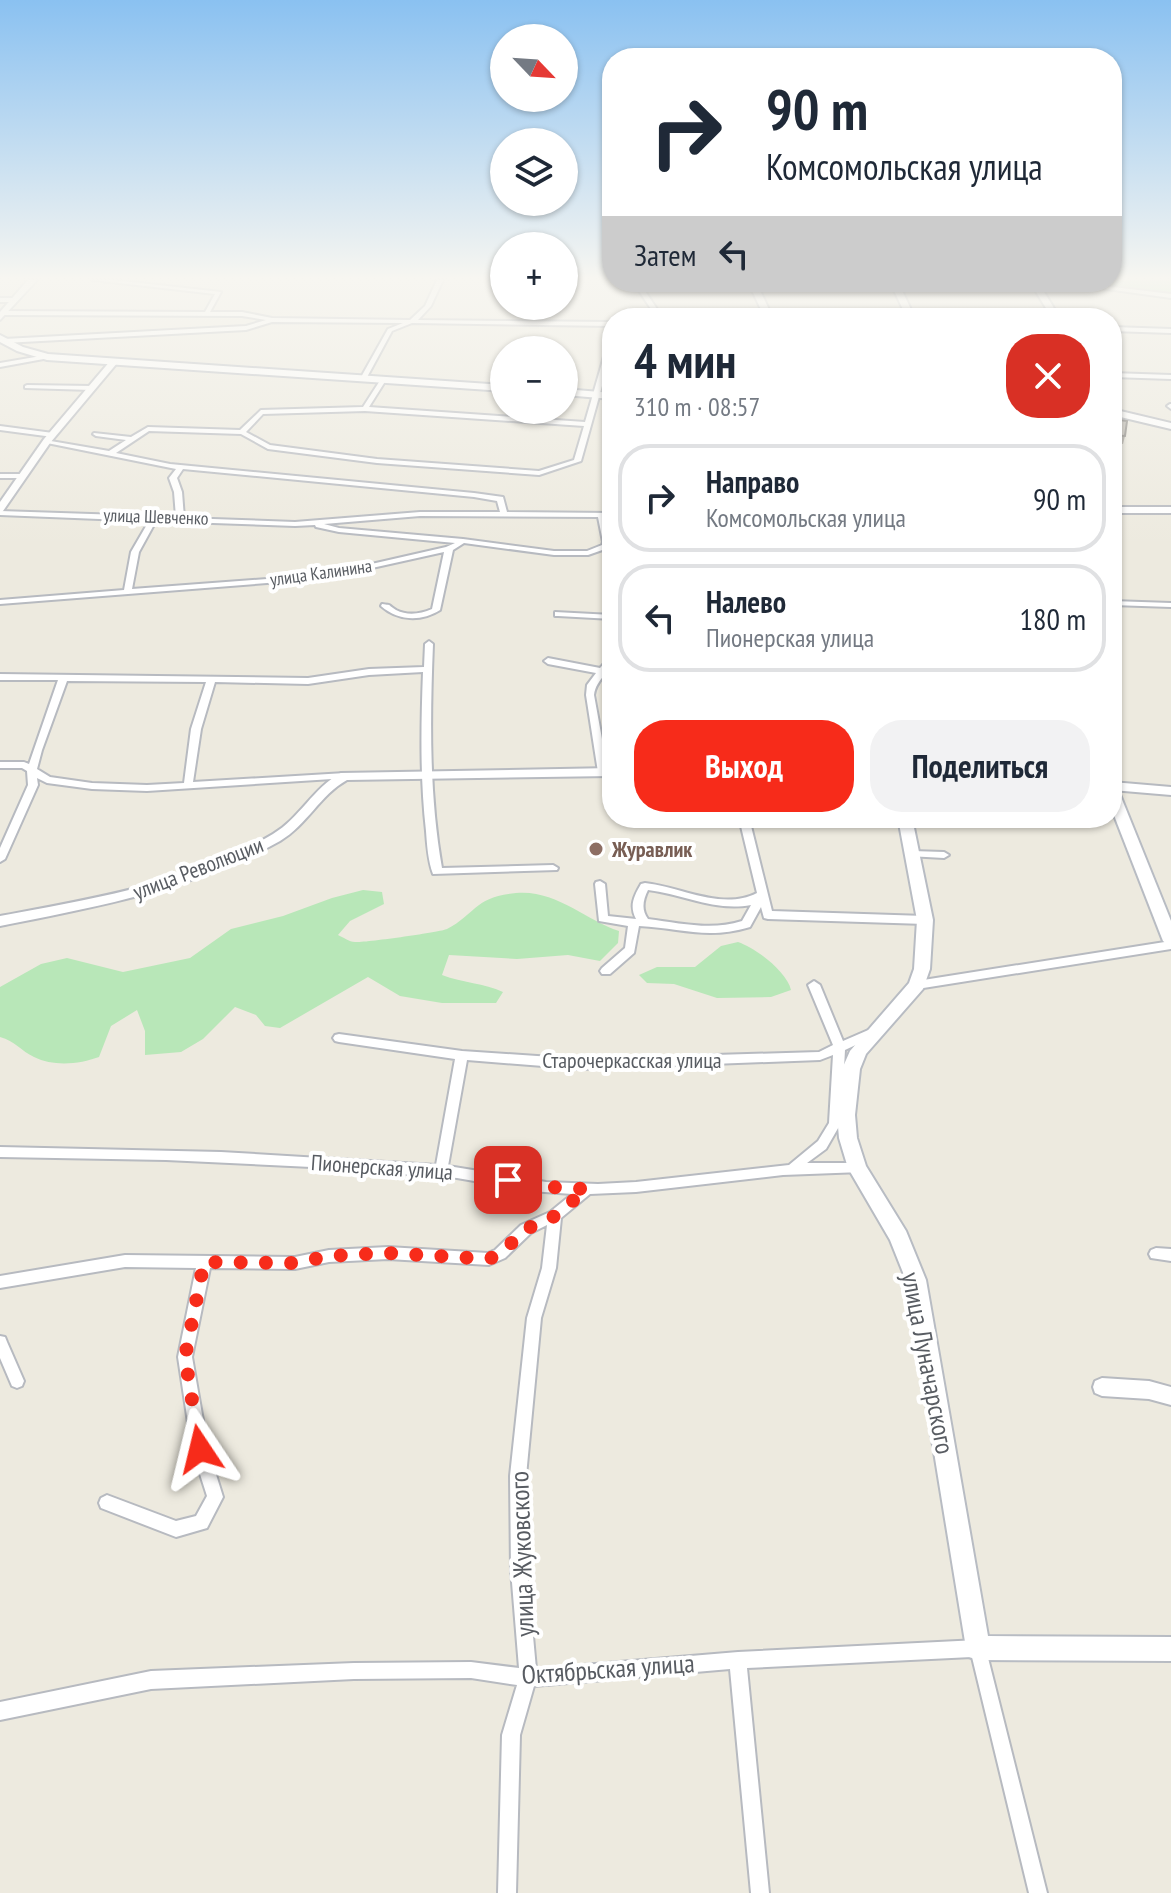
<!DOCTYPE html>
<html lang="ru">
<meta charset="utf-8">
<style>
:root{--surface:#fff;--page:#f2f2f3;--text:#1f2937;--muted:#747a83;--line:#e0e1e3;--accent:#f72b1a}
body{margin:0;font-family:"PT Sans Narrow",sans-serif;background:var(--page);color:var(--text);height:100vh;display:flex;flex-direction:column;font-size:30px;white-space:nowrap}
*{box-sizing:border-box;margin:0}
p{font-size:26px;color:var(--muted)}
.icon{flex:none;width:44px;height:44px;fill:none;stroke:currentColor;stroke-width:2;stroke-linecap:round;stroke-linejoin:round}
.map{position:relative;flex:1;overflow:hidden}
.drawer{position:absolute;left:602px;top:308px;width:520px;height:520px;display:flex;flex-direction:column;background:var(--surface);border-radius:32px;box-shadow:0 2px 6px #0004}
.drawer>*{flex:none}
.top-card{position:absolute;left:602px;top:48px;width:520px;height:244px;border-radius:32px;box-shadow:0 2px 6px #0004;background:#fff;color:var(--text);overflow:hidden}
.needle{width:52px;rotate:115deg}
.fabs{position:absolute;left:490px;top:24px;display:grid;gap:16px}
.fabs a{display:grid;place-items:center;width:88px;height:88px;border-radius:50%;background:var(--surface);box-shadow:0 2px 6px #0004;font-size:40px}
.pin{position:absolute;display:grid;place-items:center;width:68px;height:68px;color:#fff;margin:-34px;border-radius:16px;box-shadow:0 4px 12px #0006}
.me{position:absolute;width:88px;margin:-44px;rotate:350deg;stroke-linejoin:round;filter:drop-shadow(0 0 6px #0008)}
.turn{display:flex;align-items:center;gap:28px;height:168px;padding:0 32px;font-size:36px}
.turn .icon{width:104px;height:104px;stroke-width:2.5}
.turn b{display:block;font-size:56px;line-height:68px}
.then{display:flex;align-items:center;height:76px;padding:0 32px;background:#0003;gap:16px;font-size:30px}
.round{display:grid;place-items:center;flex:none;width:84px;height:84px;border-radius:32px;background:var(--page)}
.headline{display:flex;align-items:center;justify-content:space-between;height:136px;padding:0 32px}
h1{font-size:48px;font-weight:700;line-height:60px}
.action{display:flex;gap:16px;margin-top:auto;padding:16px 32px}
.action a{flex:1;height:92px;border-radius:32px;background:var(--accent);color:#fff;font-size:32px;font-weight:700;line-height:92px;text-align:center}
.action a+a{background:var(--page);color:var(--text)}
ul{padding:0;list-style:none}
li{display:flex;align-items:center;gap:24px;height:108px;margin:0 16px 12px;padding:0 16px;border:4px solid var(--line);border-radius:32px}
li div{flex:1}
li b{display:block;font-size:30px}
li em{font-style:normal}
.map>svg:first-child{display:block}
.green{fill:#b8e7b8}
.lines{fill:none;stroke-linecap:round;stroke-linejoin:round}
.minor-casing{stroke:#b7bac0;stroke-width:4}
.tertiary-casing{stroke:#b7bac0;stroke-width:4}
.secondary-casing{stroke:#b8bcc3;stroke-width:4}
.minor{fill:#fff;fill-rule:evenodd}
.tertiary{fill:#fff;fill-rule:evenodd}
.secondary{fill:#fff;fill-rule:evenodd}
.wall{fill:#aca9a2}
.building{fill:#c8c4bc;stroke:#8c8984;stroke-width:2}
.route{stroke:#f72b1a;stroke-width:14;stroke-dasharray:0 25.2}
.education-dot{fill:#8d6e63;stroke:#fff;stroke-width:3}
.labels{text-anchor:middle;stroke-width:8;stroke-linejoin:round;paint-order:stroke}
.far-street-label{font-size:18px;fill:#585c62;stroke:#fff}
.education-label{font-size:22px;font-weight:bold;fill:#785e54;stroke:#fff;text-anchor:start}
.street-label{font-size:22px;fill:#585c62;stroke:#fff}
.near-street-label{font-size:26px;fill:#585c62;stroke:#fff}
</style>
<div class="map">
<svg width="1171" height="1893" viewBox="0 0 1171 1893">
<rect width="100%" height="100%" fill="#edeadf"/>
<g class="green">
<path d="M1171 280V294L1071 282Z"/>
<path d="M363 890 382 892 384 904 350 921 338 935C343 937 349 942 355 942 363 943 441 932 447 929 477 913 474 897 516 893 555 889 586 920 619 931L618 943 600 961 568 955 517 959 449 955 442 975C463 983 484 983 503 992L496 1003H442L400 996 368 977 280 1028 265 1026 256 1015 235 1007 203 1039 181 1052 145 1055V1031L137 1010 111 1026 99 1057C80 1064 54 1067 34 1057 21 1051 15 1041 0 1037V987L41 964 67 958 123 972 190 958 231 929 283 916 332 898Z"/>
<path d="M738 942C756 948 787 972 791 990L771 997 717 998 674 984 647 983 639 975 657 967H695L721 946Z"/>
</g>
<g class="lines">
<defs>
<g id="minor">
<path d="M93 280H113L221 292 210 312H242L272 318 410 320 425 306 437 280H443L431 306 418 320 612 322V326L412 323 392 331 366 379 363 381 360 379 388 329 403 323 272 322 246 330 4 343 1 341 4 339 246 326 266 320 242 316 3 315 0 313 3 311 205 312 215 294Z"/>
<path d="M492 280H498V286H504V290L493 288Z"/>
<path d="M633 282H639L663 318H657Z"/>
<path d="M1056 282H1072L1171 294V298Z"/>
<path d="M0 298H14L17 300 14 302H0Z"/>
<path d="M1112 327 1171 329V333L1112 331Z"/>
<path d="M612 337V350L581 461 539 475 377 463 268 449 241 434 149 431 116 453 170 464 474 493 503 497 507 512 612 513V517H605L611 542 608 548 588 555H554L464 543 453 550 440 610C421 622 398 621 381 606L382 604C394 606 385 603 396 610 408 616 420 614 432 609L444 552 354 572 280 582 0 604V600L124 590 131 552 149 521 0 515V511L152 516 155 515 159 517H176L174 492 169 478 176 469 47 443 45 442V440L109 451 126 440 96 436 93 434 94 433 131 437 148 427 240 430 261 410 363 407 381 379 383 378 386 380 369 407 585 422 609 339ZM365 411 584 426 574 460 539 471 377 459 270 445 246 432 263 414ZM183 469 474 497 497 501 500 512H420L295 522 184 518 182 492 177 478ZM420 516 598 517 603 542 602 545 587 551H554L463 539 339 528 324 524ZM156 521 295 526 315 525 316 527 339 532 455 543 446 547 354 568 280 578 132 589 139 552Z"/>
<path d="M47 355 50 357 49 358 0 367V363Z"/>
<path d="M1112 373 1171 375V379L1112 377Z"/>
<path d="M27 385 92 386 95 388 92 390 25 388V386Z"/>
<path d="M1170 404H1171V409L1167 406Z"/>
<path d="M0 426 53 433 56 435 53 437 0 430Z"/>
<path d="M0 474H20L24 476 20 478H0Z"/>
<path d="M1112 601 1171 603V607L1112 605Z"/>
<path d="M555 612 612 615V619L558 616H555Z"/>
<path d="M429 641 433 644C430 719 429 794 442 868L553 865 558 868 557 870 433 874C428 861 427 845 426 831 420 778 421 725 423 672L369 675 308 684 215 682 201 729 193 782 345 773 348 774 350 776 348 778 147 791 92 789 47 783 37 778 38 785 5 859 0 862V848L28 785 27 771 22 768H0V762H24L29 764 58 680H0V674L308 678 369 669 424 667 425 644ZM67 681 206 682 191 729 184 783 147 785 92 783 50 777 37 769 42 750Z"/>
<path d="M612 657C612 673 596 678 594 695L608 772 603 775 598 772 586 695 587 685 596 673 548 664 544 661 548 658 600 668 609 658Z"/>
<path d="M739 818H749L772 911 925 916 930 920 925 924 768 919 764 918 761 907 750 927C707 940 681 928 639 926L634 953 610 974H602L600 971 602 968 625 948 628 926 599 921 595 884 596 882 600 881 605 884 608 916 636 919C629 906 634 896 641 884L645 883C682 887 722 911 757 893ZM648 890C683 894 715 912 751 905L742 921C711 931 680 923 648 919 641 910 643 900 648 890Z"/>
<path d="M912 851 944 852 949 855 944 858 908 856 907 854Z"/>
<path d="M1171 941V949L917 989 911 985 917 981Z"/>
<path d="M814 981 820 985 843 1041 873 1028 877 1029 879 1032 877 1035 845 1050 841 1123 826 1149 807 1163H857L862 1164 863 1168 862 1172 783 1175 636 1192 590 1194 561 1218 556 1268 541 1318 526 1476 527 1570 536 1669 738 1652 978 1640 984 1642 1047 1893H1029L972 1657 747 1668 769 1893H751L730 1669 534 1686 520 1735 516 1893H498L502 1735 517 1685 471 1678 354 1679 151 1689 0 1720V1702L151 1671 354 1663 471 1662 519 1668 511 1570 510 1476 527 1318 542 1268 547 1225 531 1233 505 1258 489 1265 388 1259 329 1262 295 1269 210 1268 192 1357 208 1449 223 1497 207 1528 176 1537 101 1508 99 1503 101 1498 107 1495 176 1521 196 1516 207 1496 192 1449 178 1357 196 1268 125 1267 0 1288V1276L125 1255 295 1257 329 1250 388 1247 488 1253 495 1250 521 1225 550 1212 572 1194 531 1191 457 1178 332 1168 166 1160 0 1157V1147L221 1152 436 1165 455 1059 339 1042 335 1041 333 1038 335 1035 339 1034 462 1051 581 1059 819 1052 833 1045 808 985ZM833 1055 829 1123 818 1141 789 1165 636 1182 598 1184 546 1182 448 1166 467 1060 581 1069 820 1060Z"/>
<path d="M1156 1248 1171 1249V1261L1151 1258 1149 1254 1151 1250Z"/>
<path d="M0 1336 5 1337 7 1342 24 1381 22 1386 17 1388 12 1386 0 1358Z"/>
</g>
<g id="tertiary">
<path d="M1030 282H1038L1060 318H1052Z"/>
<path d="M111 360 118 362 50 443 3 511 0 512V502L44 439Z"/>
<path d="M1112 409 1171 423V429L1112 415Z"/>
<rect x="1112" y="507" width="59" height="6"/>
<path d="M612 768V776L347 780C320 795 307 825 280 841 194 889 96 907 0 926V916C93 899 190 883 273 834 300 818 313 788 341 773Z"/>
<path d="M1112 782 1171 787V795L1112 790Z"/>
<path d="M1102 1378 1149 1381 1171 1387V1405L1149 1399 1102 1396 1095 1393 1093 1387 1095 1381Z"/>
</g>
<g id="secondary">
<path d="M28 280H37L0 320V312Z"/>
<path d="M748 282H756L773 318H765Z"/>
<path d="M890 282H898L915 318H907Z"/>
<path d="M0 335 23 347 48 354 504 385V391L47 360 17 351 0 342Z"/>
<path d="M564 389 612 393V399L564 395Z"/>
<path d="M1112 788 1119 792 1171 921V947L1163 941 1112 810Z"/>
<path d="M898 818H912L933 920 930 969 923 989 866 1054 860 1069 855 1115 857 1138 866 1166 906 1231 926 1280 988 1636 1171 1637V1661L978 1660 969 1657 966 1648 906 1280 890 1240 848 1168 839 1138 837 1115 842 1069 850 1051 909 983 914 969 917 920Z"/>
</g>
</defs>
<use href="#minor" class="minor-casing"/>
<use href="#tertiary" class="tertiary-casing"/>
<use href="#secondary" class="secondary-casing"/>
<use href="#minor" class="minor"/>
<use href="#tertiary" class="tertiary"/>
<use href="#secondary" class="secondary"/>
</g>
<path class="wall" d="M1112 419 1125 436 1123 444 1112 442Z"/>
<path class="building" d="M1112 419 1127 421 1125 436 1112 435Z"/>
<linearGradient id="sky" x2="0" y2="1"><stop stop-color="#8ac1f1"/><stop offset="0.51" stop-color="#f7f6f1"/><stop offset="1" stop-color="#f7f6f1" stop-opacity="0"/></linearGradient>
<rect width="1171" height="545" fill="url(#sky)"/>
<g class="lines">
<path class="route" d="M200 1449 185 1357 204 1262 295 1263 329 1256 388 1253 489 1259 500 1254 526 1229 555 1216 587 1189 529 1186 508 1180"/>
</g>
<circle class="education-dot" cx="596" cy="849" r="8"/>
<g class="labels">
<g class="far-street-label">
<text transform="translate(156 517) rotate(2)" y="6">улица Шевченко</text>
<text transform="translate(321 573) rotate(-8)" y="6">улица Калинина</text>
</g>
<g class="education-label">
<text x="612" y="857">Журавлик</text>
</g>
<g class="street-label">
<text transform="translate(198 868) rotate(-21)" y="8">улица Революции</text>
<text x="632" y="1068">Старочеркасская улица</text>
<text transform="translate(382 1167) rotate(4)" y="8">Пионерская улица</text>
</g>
<g class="near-street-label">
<text transform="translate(928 1363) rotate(79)" y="9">улица Луначарского</text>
<text transform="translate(522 1554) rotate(-92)" y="9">улица Жуковского</text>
<text transform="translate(608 1669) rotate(-4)" y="9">Октябрьская улица</text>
</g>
</g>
</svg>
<div class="fabs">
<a><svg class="needle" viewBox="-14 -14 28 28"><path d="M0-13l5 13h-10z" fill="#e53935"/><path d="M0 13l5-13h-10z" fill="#747a83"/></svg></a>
<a><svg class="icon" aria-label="layers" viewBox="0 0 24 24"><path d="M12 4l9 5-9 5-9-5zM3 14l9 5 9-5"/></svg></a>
<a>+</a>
<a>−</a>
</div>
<div class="pin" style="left:508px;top:1180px;background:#d93025"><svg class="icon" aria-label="arrive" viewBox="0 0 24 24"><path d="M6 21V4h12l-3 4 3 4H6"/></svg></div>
<svg class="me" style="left:200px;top:1449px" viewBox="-20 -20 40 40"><path d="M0-17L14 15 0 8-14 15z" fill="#f72b1a" stroke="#fff" stroke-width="4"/></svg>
<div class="top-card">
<div class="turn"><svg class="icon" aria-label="right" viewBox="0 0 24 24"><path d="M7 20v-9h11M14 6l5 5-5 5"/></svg><div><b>90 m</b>Комсомольская улица</div></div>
<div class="then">Затем<svg class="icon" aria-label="left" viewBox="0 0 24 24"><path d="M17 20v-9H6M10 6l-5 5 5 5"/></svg></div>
</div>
<section class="drawer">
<div class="headline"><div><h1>4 мин</h1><p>310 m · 08:57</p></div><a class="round" style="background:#d93025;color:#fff"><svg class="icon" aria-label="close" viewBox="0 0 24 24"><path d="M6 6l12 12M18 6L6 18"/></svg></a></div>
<ul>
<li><svg class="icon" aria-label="right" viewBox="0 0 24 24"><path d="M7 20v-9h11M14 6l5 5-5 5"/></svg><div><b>Направо</b><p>Комсомольская улица</p></div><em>90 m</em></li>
<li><svg class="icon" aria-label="left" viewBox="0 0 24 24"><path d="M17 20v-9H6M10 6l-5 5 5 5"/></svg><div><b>Налево</b><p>Пионерская улица</p></div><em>180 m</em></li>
</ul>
<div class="action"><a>Выход</a><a>Поделиться</a></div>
</section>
</div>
